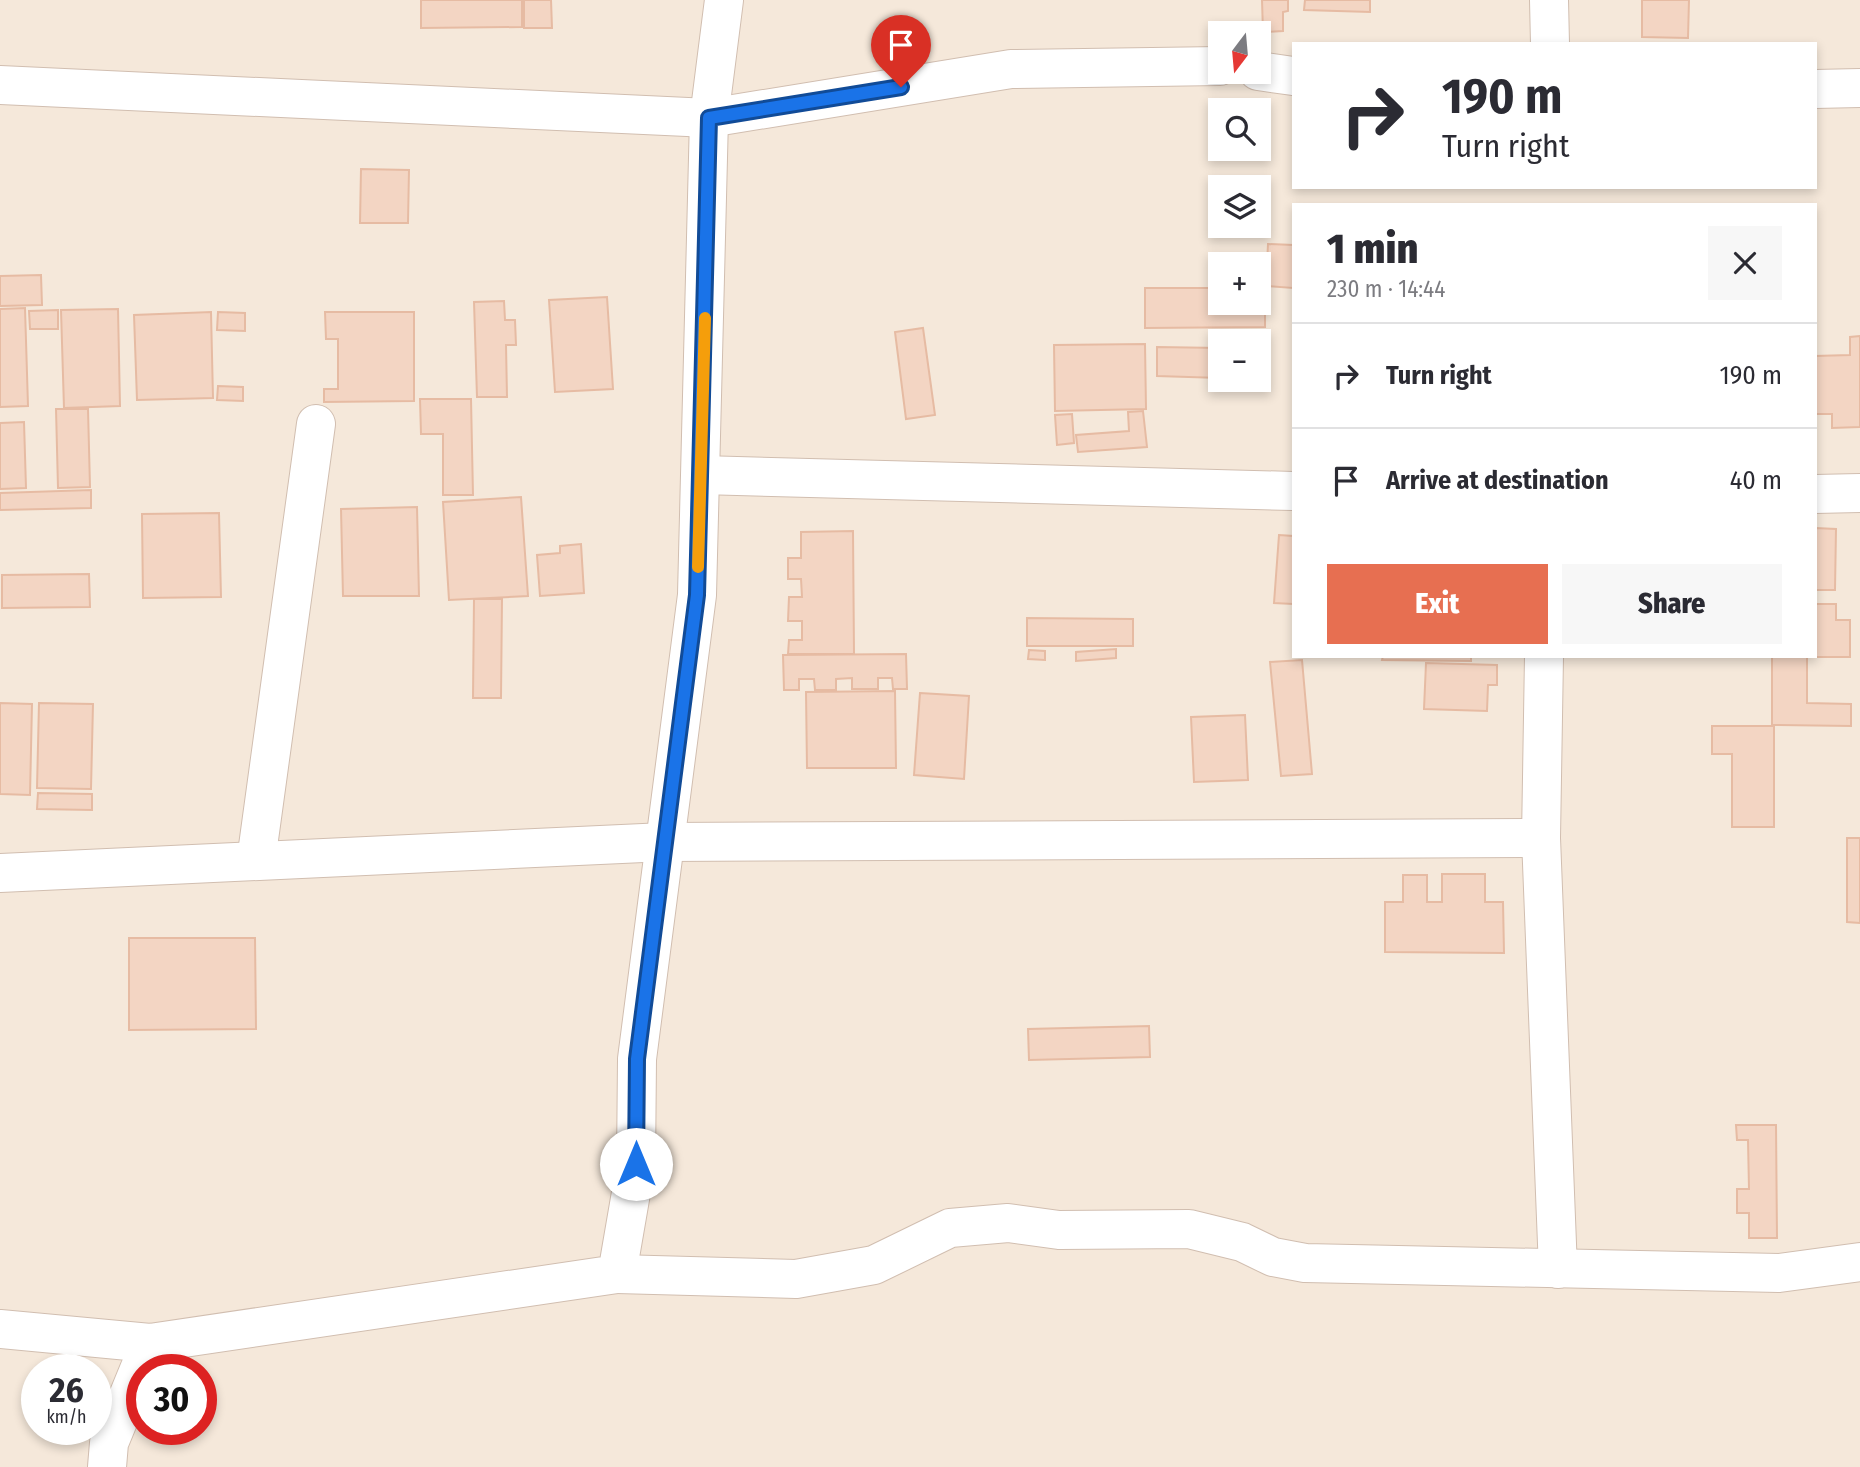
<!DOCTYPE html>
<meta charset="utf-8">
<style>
:root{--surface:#fff;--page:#f7f7f7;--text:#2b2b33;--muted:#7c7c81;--line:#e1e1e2;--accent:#e76f51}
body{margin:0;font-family:"Fira Sans Condensed",sans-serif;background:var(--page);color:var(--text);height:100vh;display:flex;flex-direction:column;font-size:26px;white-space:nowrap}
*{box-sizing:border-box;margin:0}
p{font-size:23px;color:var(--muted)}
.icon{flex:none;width:38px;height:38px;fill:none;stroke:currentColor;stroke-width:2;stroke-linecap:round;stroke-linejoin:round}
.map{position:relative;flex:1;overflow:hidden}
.sheet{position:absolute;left:1292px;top:203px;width:525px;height:455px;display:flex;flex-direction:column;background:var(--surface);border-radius:0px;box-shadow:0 4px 10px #0003}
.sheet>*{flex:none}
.guide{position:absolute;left:1292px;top:42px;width:525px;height:147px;border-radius:0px;box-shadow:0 4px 10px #0003;background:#fff;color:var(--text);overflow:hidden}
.needle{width:46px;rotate:196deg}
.fabs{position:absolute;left:1208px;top:21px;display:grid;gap:14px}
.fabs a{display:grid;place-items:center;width:63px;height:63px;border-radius:0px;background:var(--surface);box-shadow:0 4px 10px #0003;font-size:35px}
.speed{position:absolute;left:21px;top:1354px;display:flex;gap:14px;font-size:35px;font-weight:700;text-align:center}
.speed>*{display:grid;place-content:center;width:91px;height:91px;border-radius:50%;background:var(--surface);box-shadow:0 4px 10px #0003;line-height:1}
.speed small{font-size:18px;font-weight:400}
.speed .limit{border:10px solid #d22;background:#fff;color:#111}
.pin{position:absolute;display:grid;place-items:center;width:60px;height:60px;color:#fff;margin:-72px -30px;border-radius:50% 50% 50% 0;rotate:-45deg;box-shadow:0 0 7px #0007}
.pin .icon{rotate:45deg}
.me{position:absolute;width:77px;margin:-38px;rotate:0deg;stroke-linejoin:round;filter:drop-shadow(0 0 5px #0008)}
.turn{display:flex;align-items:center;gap:24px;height:147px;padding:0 35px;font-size:32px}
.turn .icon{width:91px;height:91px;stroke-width:2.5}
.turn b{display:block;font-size:49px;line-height:60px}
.round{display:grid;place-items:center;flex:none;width:74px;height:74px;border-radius:0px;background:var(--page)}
.headline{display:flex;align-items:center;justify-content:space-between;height:119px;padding:0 35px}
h1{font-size:42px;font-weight:800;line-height:52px}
.primary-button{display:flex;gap:14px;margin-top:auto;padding:14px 35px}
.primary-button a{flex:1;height:80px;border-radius:0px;background:var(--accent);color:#fff;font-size:28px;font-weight:800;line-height:80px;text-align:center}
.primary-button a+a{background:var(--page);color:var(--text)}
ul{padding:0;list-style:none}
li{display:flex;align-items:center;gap:21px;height:105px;padding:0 35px;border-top:2px solid var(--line)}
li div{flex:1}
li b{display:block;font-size:26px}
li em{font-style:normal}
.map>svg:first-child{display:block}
.residential{fill:#f5e8da;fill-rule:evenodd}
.building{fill:#f3d5c3;stroke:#e6bba3;stroke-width:2}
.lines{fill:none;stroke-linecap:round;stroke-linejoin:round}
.minor-casing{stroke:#d1beb0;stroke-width:40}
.minor{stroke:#fff;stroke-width:38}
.route-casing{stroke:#114b97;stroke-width:18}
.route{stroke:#1a73e8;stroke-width:12}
.slow{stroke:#f59e0b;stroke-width:12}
</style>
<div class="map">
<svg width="1860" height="1467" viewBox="0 0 1860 1467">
<rect width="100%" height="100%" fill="#fdf6ec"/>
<path class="residential" d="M0 0H1860V1467H0ZM1220 33H1258V72H1220ZM1293 44H1815V187H1293ZM1220 110H1258V149H1220ZM1220 187H1258V226H1220ZM1293 205H1815V656H1293ZM1220 264H1258V303H1220ZM1220 341H1258V380H1220ZM37 1370H96V1430H37ZM142 1370H201V1430H142Z"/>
<g class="building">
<path d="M421 0H522V27L421 28Z"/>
<path d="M524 0H551L552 28H524Z"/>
<path d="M1262 0H1288V11L1283 12V31L1263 32Z"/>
<path d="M1305 0H1370V12L1304 10Z"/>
<path d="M1642 0H1689L1688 38 1642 37Z"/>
<path d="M361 169 409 170 408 223H360Z"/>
<path d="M1268 244 1293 245V288L1266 286Z"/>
<path d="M41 275 42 305 0 306V276Z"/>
<path d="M1145 288H1220V303H1258V288H1265V327L1145 328Z"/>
<path d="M607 297 613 389 555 392 549 300Z"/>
<path d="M504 301 505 320H515L516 345H506L507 397H477L474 302Z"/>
<path d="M25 308 28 406 0 407V309Z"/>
<path d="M118 309 120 406 64 408 61 310Z"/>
<path d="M58 310V329H30L29 311Z"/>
<path d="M211 312 213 398 137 400 134 315Z"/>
<path d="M218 312 245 313V331L217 330Z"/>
<path d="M325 312H414V401L324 402V389H338V339H326Z"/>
<path d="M923 328 935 415 906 419 895 332Z"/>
<path d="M1860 336V427L1832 428V414H1815V356L1850 355V337Z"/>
<path d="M1145 344 1146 409 1055 411 1054 345Z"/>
<path d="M1157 347 1220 348V378L1157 376Z"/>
<path d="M1258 349H1264V379L1258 378Z"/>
<path d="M218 386 243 387V401L217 400Z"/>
<path d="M420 399H471L473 495H443V434H421Z"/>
<path d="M56 409H88L90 487 58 488Z"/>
<path d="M1143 411 1147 447 1078 452 1076 435 1129 431 1128 412Z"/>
<path d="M1072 414 1074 443 1057 445 1055 415Z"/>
<path d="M24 422 26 488 0 489V423Z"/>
<path d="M91 490V508L0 510V493Z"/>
<path d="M521 497 528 596 449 600 443 502Z"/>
<path d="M417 507 419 596H343L341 509Z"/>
<path d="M219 513 221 597 143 598 142 514Z"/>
<path d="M1815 528 1836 529 1835 590H1815Z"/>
<path d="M853 531 854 654H788L789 640H802V621H788L789 597H802L801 579H788V558H801V532Z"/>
<path d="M1279 535 1293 536V604L1274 603Z"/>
<path d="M581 544 584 593 540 596 537 555 560 553V546Z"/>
<path d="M89 574 90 607 2 608V575Z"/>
<path d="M474 599H502L501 698H473Z"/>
<path d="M1815 604H1836V620H1850V657H1807V703L1851 704V726L1772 725V656H1815Z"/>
<path d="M1027 618 1133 619V646H1027Z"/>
<path d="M1116 649V658L1076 661V652Z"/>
<path d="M1029 650 1045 651V660L1028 659Z"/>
<path d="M906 654 907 689H893L892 678H878V689H852V678L836 679V690H815L814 679H799V690H784L783 655Z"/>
<path d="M1383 656H1471V661L1382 660Z"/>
<path d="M1302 660 1312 774 1281 776 1270 662Z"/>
<path d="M1426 663 1497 665V685H1488L1487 711 1424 709Z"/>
<path d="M895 691 896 768H807L806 692Z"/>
<path d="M920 693 969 696 964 779 914 775Z"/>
<path d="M0 703 32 704 30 795 0 794Z"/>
<path d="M39 703 93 704 91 789 37 788Z"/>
<path d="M1245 715 1248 780 1194 782 1191 717Z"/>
<path d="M1712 726H1774V827H1732V754H1712Z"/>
<path d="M38 793 92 794V810L37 809Z"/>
<path d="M1847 838H1860V923L1847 922Z"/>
<path d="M1442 874H1485V902H1503L1504 953 1385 952V902H1403V875H1427V902H1442Z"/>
<path d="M129 938H255L256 1029 129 1030Z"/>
<path d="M1149 1026 1150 1057 1029 1060 1028 1029Z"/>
<path d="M1736 1125H1776L1777 1238H1749V1213H1737V1189H1749L1748 1140H1737Z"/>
</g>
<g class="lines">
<defs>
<g id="minor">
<path d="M1549 0 1550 44"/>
<path d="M1258 71 1293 76"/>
<path d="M0 85 709 118 1011 69 1220 66"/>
<path d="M1815 89 1860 88"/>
<path d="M701 475 1293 491"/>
<path d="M1815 494 1860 493"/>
<path d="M1544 656 1541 838 1558 1269"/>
<path d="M256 861 316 424"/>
<path d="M0 873 665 842 1541 838"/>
<path d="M617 1274 796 1279 874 1265 950 1228 1008 1223 1059 1230 1189 1229 1242 1242 1273 1257 1305 1263 1779 1273 1860 1262"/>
<path d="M0 1329 150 1343 617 1274 636 1164 637 1059 697 595 709 118 724 0"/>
<path d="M107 1467 109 1443 150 1343"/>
</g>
</defs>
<use href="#minor" class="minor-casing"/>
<use href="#minor" class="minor"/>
</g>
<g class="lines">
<defs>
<path id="route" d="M636 1164 637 1059 697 595 709 118 901 87"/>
</defs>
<use href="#route" class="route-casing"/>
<use href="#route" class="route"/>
<path class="slow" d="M698 567 705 318"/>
</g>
</svg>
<div class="fabs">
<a><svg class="needle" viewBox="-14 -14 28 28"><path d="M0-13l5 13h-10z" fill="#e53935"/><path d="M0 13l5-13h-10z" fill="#7c7c81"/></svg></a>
<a><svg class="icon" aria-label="search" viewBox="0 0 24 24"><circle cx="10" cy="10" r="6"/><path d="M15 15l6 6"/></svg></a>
<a><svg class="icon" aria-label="layers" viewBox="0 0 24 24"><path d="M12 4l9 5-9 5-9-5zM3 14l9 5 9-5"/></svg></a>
<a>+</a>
<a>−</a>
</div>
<div class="speed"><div>26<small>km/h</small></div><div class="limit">30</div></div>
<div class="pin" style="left:901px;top:87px;background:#d93025"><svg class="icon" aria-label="arrive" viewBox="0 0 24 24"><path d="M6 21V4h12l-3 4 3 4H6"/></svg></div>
<svg class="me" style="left:636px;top:1164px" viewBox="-20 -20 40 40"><circle r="19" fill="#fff"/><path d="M0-13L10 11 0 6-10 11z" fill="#1a73e8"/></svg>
<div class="guide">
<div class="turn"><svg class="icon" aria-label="right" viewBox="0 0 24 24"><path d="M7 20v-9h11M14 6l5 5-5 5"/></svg><div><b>190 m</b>Turn right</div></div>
</div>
<section class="sheet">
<div class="headline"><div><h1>1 min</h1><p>230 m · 14:44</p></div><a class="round"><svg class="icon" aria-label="close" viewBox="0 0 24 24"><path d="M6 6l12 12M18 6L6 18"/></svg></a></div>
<ul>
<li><svg class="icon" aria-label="right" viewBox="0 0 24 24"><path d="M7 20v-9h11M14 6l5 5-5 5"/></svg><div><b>Turn right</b></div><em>190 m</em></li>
<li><svg class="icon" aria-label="arrive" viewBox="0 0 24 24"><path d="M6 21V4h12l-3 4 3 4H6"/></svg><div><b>Arrive at destination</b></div><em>40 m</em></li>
</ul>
<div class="primary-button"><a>Exit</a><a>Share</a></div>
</section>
</div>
